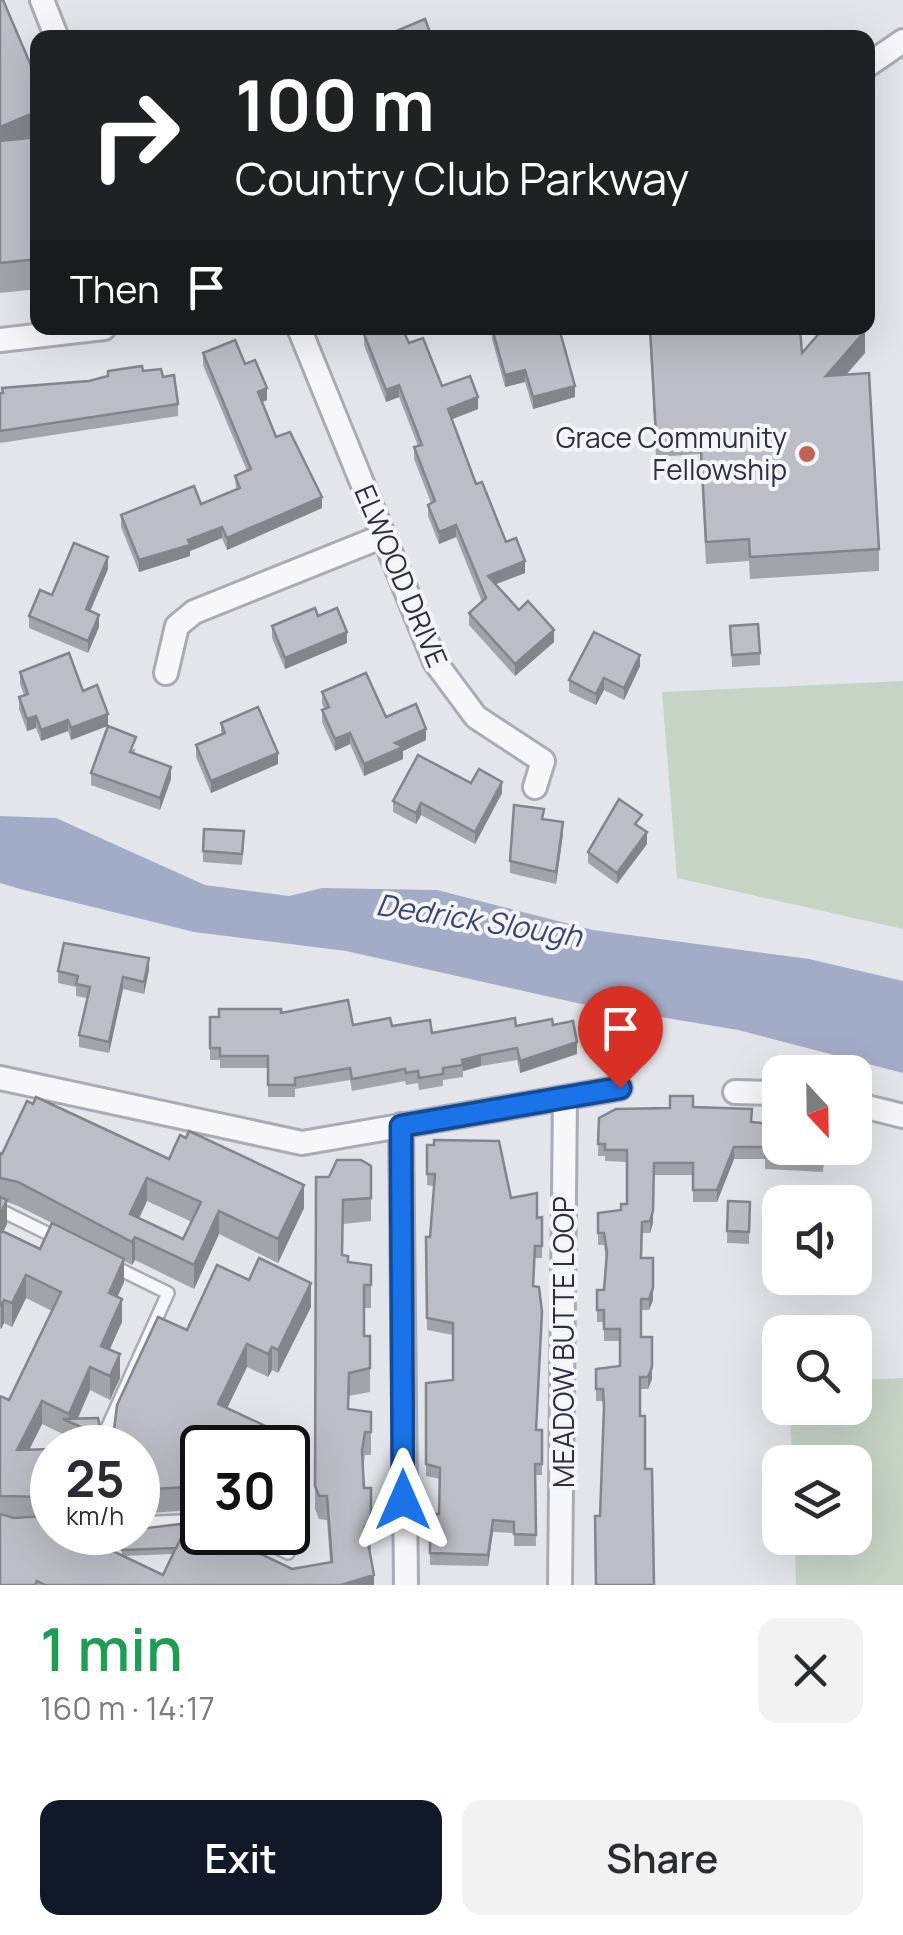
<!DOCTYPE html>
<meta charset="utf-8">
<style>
:root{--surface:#fff;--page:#f2f2f3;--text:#2b2b33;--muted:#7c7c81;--accent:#111827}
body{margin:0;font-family:Manrope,sans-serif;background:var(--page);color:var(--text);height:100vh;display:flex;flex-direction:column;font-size:38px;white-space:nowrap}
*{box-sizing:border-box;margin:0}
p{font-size:32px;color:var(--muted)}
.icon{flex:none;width:55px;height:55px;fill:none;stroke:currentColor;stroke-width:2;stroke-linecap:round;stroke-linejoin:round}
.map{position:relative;height:1585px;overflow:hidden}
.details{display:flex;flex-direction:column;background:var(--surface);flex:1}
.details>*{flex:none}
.banner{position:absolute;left:30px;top:30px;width:845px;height:305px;border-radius:20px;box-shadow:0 10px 40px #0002;background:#202124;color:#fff;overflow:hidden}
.needle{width:65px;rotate:158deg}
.controls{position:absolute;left:762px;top:1055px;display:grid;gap:20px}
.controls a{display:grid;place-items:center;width:110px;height:110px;border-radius:20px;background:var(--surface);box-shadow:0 10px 40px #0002;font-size:50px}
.speed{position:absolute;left:30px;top:1425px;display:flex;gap:20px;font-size:50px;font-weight:700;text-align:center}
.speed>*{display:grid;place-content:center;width:130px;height:130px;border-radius:50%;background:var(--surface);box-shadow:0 10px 40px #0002;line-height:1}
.speed small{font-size:25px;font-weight:400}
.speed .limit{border:5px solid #111;border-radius:15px;background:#fff;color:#111}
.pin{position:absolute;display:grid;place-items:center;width:85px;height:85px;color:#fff;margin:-102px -42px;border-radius:50% 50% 50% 0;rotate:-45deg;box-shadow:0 0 10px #0007}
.pin .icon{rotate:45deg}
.me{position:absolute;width:110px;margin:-55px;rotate:0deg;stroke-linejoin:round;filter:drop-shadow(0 0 8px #0008)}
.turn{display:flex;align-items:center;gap:35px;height:210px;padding:0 40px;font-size:45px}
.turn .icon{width:130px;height:130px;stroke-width:2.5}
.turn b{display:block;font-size:70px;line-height:85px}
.then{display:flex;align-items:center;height:95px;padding:0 40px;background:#0003;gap:20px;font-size:38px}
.round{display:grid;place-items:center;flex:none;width:105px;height:105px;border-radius:20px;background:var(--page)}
.head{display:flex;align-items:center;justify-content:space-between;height:170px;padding:0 40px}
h1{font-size:60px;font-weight:600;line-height:75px;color:#1e9e55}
.primary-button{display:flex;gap:20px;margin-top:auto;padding:20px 40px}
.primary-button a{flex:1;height:115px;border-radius:20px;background:var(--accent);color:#fff;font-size:40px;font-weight:600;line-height:115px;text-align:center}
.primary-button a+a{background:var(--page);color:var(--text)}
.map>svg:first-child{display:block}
.green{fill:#c6d4c6}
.water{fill:#a3acc7}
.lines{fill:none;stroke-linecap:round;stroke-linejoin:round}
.lane-casing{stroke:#a9abb5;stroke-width:16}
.street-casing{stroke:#a9abb5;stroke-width:28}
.lane{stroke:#f7f7f9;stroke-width:11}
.street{stroke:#f7f7f9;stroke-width:22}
.wall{fill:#a2a3ab;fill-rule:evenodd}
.shaded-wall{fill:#84858b}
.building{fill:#bcbec7;stroke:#84858b;stroke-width:2.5;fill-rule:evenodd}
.route-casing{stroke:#114b97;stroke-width:25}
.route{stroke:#1a73e8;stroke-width:18}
.poi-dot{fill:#c26257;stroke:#f4f5f8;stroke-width:4}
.labels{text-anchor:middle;stroke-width:8;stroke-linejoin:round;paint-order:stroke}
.poi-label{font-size:28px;fill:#2d3042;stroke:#f4f5f8;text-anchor:end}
.street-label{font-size:28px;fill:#2d3042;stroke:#f4f5f8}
.water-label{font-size:30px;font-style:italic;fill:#3b4672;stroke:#f4f5f8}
</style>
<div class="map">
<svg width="903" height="1585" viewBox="0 0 903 1585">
<rect width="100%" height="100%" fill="#e4e5eb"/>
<g class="green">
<path d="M903 681V929L677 878 662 692Z"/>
<path d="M903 1378V1585H796L795 1538H855V1462H792L790 1408H855V1380Z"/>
</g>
<path class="water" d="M0 816 56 818 205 885 289 896 322 888 437 890 593 930 809 959 903 981V1073L738 1030 577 1003 346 951 194 932 20 889 0 883Z"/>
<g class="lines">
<defs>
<g id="lane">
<path d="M0 1210 59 1239"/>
<path d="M107 1448 108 1426 168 1293 111 1265"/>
<path d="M138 1523 202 1520"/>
<path d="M245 1532 288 1553"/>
</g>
<g id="street">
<path d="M42 0 57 38"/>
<path d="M868 65 903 41"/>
<path d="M299 328 435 662 476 717 543 761 535 787"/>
<path d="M0 340 104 328"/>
<path d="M166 673 177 626 194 612 381 537"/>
<path d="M0 1078 302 1143 620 1088"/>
<path d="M735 1092 780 1093"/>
<path d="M855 1104 903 1116"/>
<path d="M401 1125 406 1585"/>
<path d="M560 1585 565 1098"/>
</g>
</defs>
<use href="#lane" class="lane-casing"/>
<use href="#street" class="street-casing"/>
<use href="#lane" class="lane"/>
<use href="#street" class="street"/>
</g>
<g class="wall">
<path d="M0 0 38 82V133L25 138 38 137V289L0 293Z"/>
<path d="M366 328H402L409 343 442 386 478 409 451 419 476 484 506 542 525 573 496 584 519 610 554 642 515 676 469 625V613L482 602 456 537 439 544 428 516V505L431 503 414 459V447L418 446 399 397 386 402 364 345V334L368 332Z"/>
<path d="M492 328 575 397 533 409 525 382 505 387 492 339Z"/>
<path d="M649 328H800L802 353H865L846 374 879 549V571L750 579 749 561 706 564 700 454 656 457Z"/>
<path d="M203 353 245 364 267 400 262 402 276 437 322 508 227 550 222 538 190 551V556L139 572 121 527V515L201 504 236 489 235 476 247 471 203 365Z"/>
<path d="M143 371 163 377 178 404V416L0 443V393L89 381Z"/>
<path d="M108 569 90 611 99 627 88 653 29 628V616L52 595Z"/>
<path d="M318 616 347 643 285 669 272 638V626Z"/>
<path d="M730 626 760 653V665L732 667Z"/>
<path d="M640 666 624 700 604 690 596 705 569 692V680Z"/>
<path d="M20 672 83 691 71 740 68 731 41 741 36 728 27 731 19 709V697L24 695 20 684Z"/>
<path d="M322 692 386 717 426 740 403 751V759L364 776 350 744 335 751 322 722V710L325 709 322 704Z"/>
<path d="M221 723 278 764 211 793 196 757V745L221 734Z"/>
<path d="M136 748 134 753 171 779 160 810 91 785V773Z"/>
<path d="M471 783 502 793 475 844 421 815 416 824 393 812V801Z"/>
<path d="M544 819 563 834 556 884 510 873V861Z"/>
<path d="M642 827 647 844 617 884 588 863V852Z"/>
<path d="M244 843 242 865 203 862V851Z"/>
<path d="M149 970 144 994 123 989 109 1053 79 1047V1035L87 998 76 996V987L58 983V971Z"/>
<path d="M281 1013 353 1025 392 1026 432 1033 516 1026 553 1025 577 1054 520 1073 517 1060 481 1066 463 1071V1077L443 1080V1086L419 1090 418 1083 406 1085 405 1081 352 1091 350 1080 295 1089V1097H268V1068H220V1060H210V1017Z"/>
<path d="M36 1097 169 1159 180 1135 186 1138 189 1131 304 1185V1208L278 1263 219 1234 194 1289 135 1260 132 1265 124 1261V1282L117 1297 122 1299V1322L109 1350 120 1354V1378L110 1400 90 1390 78 1418H98L101 1432 114 1430 117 1405 158 1317 187 1330 217 1265 249 1280 259 1258 311 1283V1307L278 1373 272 1370 268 1377 247 1367 227 1408 304 1444V1467L288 1501V1448H202V1509L139 1514 138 1448H74L63 1442V1434L42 1424 29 1450 52 1449V1494H45V1516L52 1521V1532H73L122 1555 121 1532H138V1529L181 1524 182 1536 189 1520 202 1527V1532H215L292 1569 330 1562 327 1520 319 1519 315 1509 316 1177H329L337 1160H361L371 1166V1221L343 1224 342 1255 348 1256V1262L371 1265V1308H364V1336H370V1392L349 1396V1409L371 1412V1455H365L363 1469 364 1488H371V1550H370L374 1575V1585H0V1396L9 1400 52 1311 26 1298 12 1327 4 1323 1 1329 0 1328V1153L2 1154 27 1101 33 1104ZM147 1201 192 1222 183 1239 139 1218ZM7 1202 18 1206 52 1223 40 1249 3 1232 7 1224ZM173 1554 163 1575 123 1556Z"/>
<path d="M693 1107 752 1122 825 1148 823 1172 765 1169V1159H734L717 1202H693V1175H654L653 1223 650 1233H642V1258H653V1300L649 1310H641V1337H652V1379L648 1389H640L600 1516 604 1416 603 1401H596V1369L620 1366V1341H604V1322H597V1290H604L606 1260 604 1245H598V1213L621 1210 627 1204V1162L605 1161V1156H598L599 1118Z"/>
<path d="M427 1145 511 1198 537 1218 542 1217V1258H535L533 1287 537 1430H542V1475H535L536 1546H514V1533L493 1532 488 1566 430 1565V1514H439L440 1479 426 1476V1383L453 1380V1335L427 1330 426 1237H430L434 1186 427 1185Z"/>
<path d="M728 1201 750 1202 749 1244 727 1243Z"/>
</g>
<g class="shaded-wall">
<path d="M38 111V133L0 149V127Z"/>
<path d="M865 331V353L826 398V376Z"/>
<path d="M525 370V382L505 387V375Z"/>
<path d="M399 385V397L386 402V390Z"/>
<path d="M575 386V397L533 409V397Z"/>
<path d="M267 388V400L258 404V392Z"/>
<path d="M478 397V409L448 421V409Z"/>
<path d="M322 497V508L227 550V538Z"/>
<path d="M456 525V537L439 544V532Z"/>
<path d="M222 527V538L190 551V556L139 572V560Z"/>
<path d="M108 557V569L86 621V609Z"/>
<path d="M525 561V573L488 587V576Z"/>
<path d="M99 615V627L88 653V641Z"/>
<path d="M554 630V642L515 676V664Z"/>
<path d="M347 632V643L285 669V658Z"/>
<path d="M640 655V666L624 700V688Z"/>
<path d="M604 678V690L596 705V694Z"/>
<path d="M108 714V726L71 740V728Z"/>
<path d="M36 716V728L27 731V719Z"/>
<path d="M68 720V731L41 741V730Z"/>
<path d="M426 729V740L403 751V759L364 776V764L395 743Z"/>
<path d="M350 733V744L335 751V739Z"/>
<path d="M278 753V764L211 793V781Z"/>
<path d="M171 767V779L160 810V798Z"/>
<path d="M502 782V793L475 844V832Z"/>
<path d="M421 803V815L416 824V813Z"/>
<path d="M563 822V834L556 884V872Z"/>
<path d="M647 832V844L617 884V873Z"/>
<path d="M149 958V970L144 994V982Z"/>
<path d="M123 977V989L109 1053V1042Z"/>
<path d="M577 1042V1054L520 1073V1061Z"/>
<path d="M481 1055V1066L463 1071 462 1060Z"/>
<path d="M734 1147V1159L717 1202V1190Z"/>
<path d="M147 1178V1201L130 1237V1214Z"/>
<path d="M304 1185V1208L278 1263V1239Z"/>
<path d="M7 1200V1224L0 1238V1215Z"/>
<path d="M219 1211V1234L194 1289V1265Z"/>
<path d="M653 1211V1223L650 1233V1221Z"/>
<path d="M135 1237V1260L132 1265V1242Z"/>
<path d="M124 1259V1282L109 1316V1293Z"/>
<path d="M26 1275V1298L12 1327V1303Z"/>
<path d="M311 1283V1307L278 1373V1350Z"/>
<path d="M653 1288V1300L649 1310V1299Z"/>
<path d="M122 1299V1322L101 1369V1346Z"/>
<path d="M4 1300V1323L1 1329V1306Z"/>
<path d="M247 1344V1367L218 1427V1404Z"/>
<path d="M272 1347V1370L268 1377V1354Z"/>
<path d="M120 1354V1378L110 1400V1376Z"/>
<path d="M90 1367V1390L75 1424 69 1422V1414Z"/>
<path d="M652 1367V1379L648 1389V1377Z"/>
<path d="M42 1401V1424L17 1474V1450Z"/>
<path d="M304 1444V1467L288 1501V1478Z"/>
<path d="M493 1520V1532L488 1566V1555Z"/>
<path d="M374 1575V1585H341V1584Z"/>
</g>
<g class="building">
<path d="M0 0H3L38 82V111L0 127Z"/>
<path d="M425 19 432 38H380Z"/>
<path d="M38 137V259L0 263V141Z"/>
<path d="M371 328H402L409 343 423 338 442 386 470 376 478 397 448 409 476 484 482 482 506 542 516 538 525 561 488 576 519 610 528 601 554 630 515 664 469 613 486 598 456 525 439 532 428 505 435 501 414 447 422 445 399 385 386 390 364 334 372 330Z"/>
<path d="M492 328H559L575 386 533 397 525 370 505 375Z"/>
<path d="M650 328H800L802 353 824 328H860L865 331 826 376 869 373 879 549 750 557 749 539 706 542 700 432 656 435Z"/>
<path d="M235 340 245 364 255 360 267 388 258 392 276 437 290 432 322 497 227 538 222 527 188 540 190 545 139 560 121 515 194 486 201 504 240 488 235 476 251 469 203 353Z"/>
<path d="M142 366 143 371 161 369 163 377 174 375 178 404 0 431V393H3L2 388 89 381 108 376V371Z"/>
<path d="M74 543 108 557 86 609 99 615 88 641 29 616 40 590 52 595Z"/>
<path d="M315 608 318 616 337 608 347 632 285 658 272 626Z"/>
<path d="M758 624 760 653 732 655 730 626Z"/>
<path d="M594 632 640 655 624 688 604 678 596 694 569 680Z"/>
<path d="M69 653 83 691 97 685 108 714 71 728 68 720 41 730 36 716 27 719 19 697 28 694 20 672Z"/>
<path d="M366 673 386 717 416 704 426 729 395 743 403 747 364 764 350 733 335 739 322 710 329 707 322 692Z"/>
<path d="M258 707 278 753 211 781 196 745 225 733 221 723Z"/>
<path d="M108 726 136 737 130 752 171 767 160 798 91 773Z"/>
<path d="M418 755 471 783 479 769 502 782 475 832 421 803 416 813 393 801Z"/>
<path d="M619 799 642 815 635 824 647 832 617 873 588 852Z"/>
<path d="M514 805 544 809 542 819 563 822 556 872 510 861Z"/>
<path d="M204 829 244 831 242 854 203 851Z"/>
<path d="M64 943 149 958 144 982 123 977 109 1042 79 1035 90 987 76 984 78 976 58 971Z"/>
<path d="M348 1000 353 1025 390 1018 392 1026 430 1020 432 1033 515 1018 516 1026 552 1019 553 1025 573 1021 577 1042 520 1061 517 1048 481 1055 462 1060 463 1065 443 1068V1074L419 1078 418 1071 406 1073 405 1069 352 1079 350 1068 295 1078V1085H268V1056H220V1048H210V1017H219V1009H281V1013Z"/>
<path d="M670 1096H693V1107L752 1109 751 1122 780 1125V1148H824L823 1160 765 1157 766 1147H734L717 1190H693V1163H654L653 1211 650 1221 642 1222 641 1258H653V1288L649 1299H641V1337H652V1367L648 1377H640V1416H645V1469H652L654 1585H596L595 1516H600L604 1408 603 1389H596V1369L620 1366V1329H604V1310H597V1290H604L607 1252 604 1233H598V1213L621 1210V1204H627V1150H605V1144H598L599 1118 616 1109 670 1108Z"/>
<path d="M36 1097 169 1159 180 1135 186 1138 189 1131 304 1185 278 1239 219 1211 194 1265 135 1237 132 1242 18 1182 0 1178V1153L2 1154 27 1101 33 1104ZM147 1178 201 1202 183 1239 130 1214Z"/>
<path d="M434 1140 499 1141 511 1198 537 1193V1218L542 1217V1246H535L533 1286 539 1287 542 1312 536 1430H542V1464H535L536 1535 514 1534V1522L493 1520 488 1555 430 1553V1514H439L440 1468 426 1464V1383L453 1380V1323L427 1318 426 1237H430L435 1174H427V1145H434Z"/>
<path d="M337 1160H361L371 1166V1198L343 1200 342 1255 348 1256V1262L371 1265V1285H364V1336H370V1368L349 1373 348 1409 371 1412V1432H365L362 1451 364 1488H371V1527H365L374 1575 341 1585H45L37 1581 35 1585H0V1514L14 1518 46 1516 52 1521V1532H73L163 1575 189 1520 202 1527V1532H215L292 1569 332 1562 327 1496H319L315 1486 316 1177H329Z"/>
<path d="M0 1197 7 1200 0 1215Z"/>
<path d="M728 1201 750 1202 749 1232 727 1231Z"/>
<path d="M52 1223 124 1259 109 1293 122 1299 101 1346 120 1354 110 1376 90 1367 69 1414 42 1401 17 1450 52 1449V1471H45V1497L0 1496V1396L9 1400 61 1292 26 1275 12 1303 4 1300 1 1306 0 1305V1230L40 1249Z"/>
<path d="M259 1258 311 1283 278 1350 272 1347 268 1354 247 1344 218 1404 304 1444 288 1478V1448H202V1486L139 1490 138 1448H94L123 1446 63 1419 98 1418 101 1432 114 1430 117 1405 158 1317 187 1330 217 1265 249 1280Z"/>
<path d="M181 1524 182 1536 176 1548 122 1550 121 1532H138V1529Z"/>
</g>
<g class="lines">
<defs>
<path id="route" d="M403 1500 401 1126 620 1088"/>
</defs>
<use href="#route" class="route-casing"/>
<use href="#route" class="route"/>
</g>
<circle class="poi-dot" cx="807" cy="454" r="10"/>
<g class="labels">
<g class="poi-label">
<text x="787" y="448">Grace Community<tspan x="787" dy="32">Fellowship</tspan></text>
</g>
<g class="street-label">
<text transform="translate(401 576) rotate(67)" y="10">ELWOOD DRIVE</text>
<text transform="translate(564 1342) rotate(-90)" y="10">MEADOW BUTTE LOOP</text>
</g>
<g class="water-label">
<text transform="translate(479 921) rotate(9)" y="10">Dedrick Slough</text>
</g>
</g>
</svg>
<div class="controls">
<a><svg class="needle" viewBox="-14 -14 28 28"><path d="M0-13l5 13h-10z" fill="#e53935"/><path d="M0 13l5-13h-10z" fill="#7c7c81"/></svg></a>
<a><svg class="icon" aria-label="sound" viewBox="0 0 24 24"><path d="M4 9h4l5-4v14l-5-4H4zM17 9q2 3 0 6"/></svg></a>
<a><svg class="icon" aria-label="search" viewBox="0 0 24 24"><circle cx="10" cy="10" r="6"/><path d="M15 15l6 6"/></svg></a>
<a><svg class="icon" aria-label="layers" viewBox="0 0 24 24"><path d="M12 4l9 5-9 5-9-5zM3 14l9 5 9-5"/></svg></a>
</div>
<div class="speed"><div>25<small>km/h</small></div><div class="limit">30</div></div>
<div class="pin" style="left:620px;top:1088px;background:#d93025"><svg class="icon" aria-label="arrive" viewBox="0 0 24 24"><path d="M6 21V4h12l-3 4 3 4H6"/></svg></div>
<svg class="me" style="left:403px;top:1500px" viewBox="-20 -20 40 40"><path d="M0-17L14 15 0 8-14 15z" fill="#1a73e8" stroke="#fff" stroke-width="4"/></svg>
<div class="banner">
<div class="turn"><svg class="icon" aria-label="right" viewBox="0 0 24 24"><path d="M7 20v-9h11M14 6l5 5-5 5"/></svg><div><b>100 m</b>Country Club Parkway</div></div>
<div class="then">Then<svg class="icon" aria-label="arrive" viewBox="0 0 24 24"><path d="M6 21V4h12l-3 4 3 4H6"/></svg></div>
</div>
</div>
<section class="details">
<div class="head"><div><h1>1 min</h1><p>160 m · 14:17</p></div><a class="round"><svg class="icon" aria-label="close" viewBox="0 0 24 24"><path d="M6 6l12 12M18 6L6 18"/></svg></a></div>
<div class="primary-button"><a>Exit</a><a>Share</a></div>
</section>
